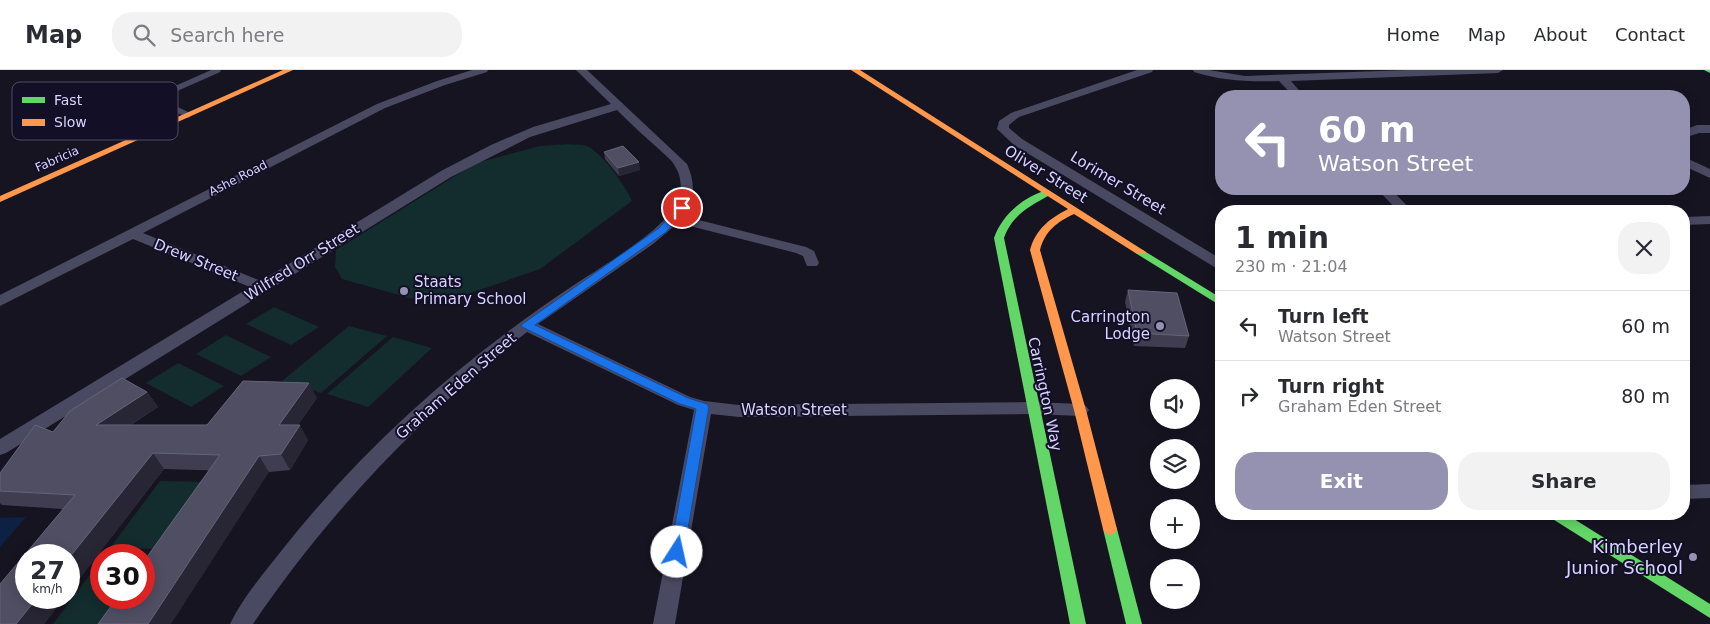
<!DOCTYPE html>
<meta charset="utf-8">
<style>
:root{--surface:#fff;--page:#f2f2f3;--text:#2b2b33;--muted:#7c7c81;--line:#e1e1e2;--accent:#9591b1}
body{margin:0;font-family:"DejaVu Sans",sans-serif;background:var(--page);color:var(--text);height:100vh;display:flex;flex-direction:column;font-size:19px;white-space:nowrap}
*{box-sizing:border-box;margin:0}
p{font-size:16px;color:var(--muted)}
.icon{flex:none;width:28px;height:28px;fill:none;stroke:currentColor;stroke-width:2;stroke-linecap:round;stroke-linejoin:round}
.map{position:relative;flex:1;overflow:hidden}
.details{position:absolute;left:1215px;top:135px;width:475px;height:315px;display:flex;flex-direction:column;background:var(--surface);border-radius:20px;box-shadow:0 2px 12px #0003}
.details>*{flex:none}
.hud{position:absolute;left:1215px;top:20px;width:475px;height:105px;border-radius:20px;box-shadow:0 2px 12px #0003;background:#9591b1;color:#fff;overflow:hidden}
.controls{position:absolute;left:1150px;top:309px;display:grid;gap:10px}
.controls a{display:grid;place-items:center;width:50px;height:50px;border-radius:50%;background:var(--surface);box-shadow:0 2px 12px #0003;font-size:25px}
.speed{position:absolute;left:15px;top:474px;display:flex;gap:10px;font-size:25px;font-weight:700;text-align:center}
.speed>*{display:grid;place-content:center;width:65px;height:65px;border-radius:50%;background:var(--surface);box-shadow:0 2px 12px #0003;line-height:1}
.speed small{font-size:12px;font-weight:400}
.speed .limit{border:8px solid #d22;background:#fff;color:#111}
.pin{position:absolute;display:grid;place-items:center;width:42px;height:42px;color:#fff;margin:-21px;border:2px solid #fff;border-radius:50%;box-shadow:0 1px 5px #0007}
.me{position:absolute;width:55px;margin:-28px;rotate:10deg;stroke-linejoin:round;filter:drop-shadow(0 0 4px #0008)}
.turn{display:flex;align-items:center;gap:18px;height:105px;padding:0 20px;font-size:22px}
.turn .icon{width:65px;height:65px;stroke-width:2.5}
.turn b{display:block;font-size:35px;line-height:42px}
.round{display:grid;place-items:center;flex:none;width:52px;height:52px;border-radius:20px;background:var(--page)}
.overview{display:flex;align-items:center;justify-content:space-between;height:85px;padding:0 20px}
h1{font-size:30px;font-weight:800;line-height:38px}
.cta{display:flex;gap:10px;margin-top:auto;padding:10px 20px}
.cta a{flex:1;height:58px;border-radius:20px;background:var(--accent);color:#fff;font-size:20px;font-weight:800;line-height:58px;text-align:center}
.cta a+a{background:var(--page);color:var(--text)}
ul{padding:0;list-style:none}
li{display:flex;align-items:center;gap:15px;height:70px;padding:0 20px;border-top:1px solid var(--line)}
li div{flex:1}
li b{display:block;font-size:19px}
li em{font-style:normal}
header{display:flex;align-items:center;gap:30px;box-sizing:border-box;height:70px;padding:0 25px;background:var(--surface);border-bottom:1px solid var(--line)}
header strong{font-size:24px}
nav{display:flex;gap:28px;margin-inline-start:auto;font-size:18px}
.search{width:350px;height:45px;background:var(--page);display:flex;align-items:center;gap:12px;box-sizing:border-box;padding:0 18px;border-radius:20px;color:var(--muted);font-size:19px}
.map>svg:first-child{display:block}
.green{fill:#132c2d}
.water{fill:#0d2144}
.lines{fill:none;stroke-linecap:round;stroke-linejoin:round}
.lane{stroke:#4a4962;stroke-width:5.5}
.street{fill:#4a4962;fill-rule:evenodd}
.fast{fill:#63d668;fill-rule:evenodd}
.slow{fill:#ff974d;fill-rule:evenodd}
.wall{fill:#403d50}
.shaded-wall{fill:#282635}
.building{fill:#504e63;stroke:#66637b}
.route{fill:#1a73e8;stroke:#114b97}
.poi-dot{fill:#9591b1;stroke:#130f26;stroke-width:2}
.labels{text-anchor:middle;stroke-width:4;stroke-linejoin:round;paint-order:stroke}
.far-street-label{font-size:12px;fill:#d9d4ff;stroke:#130f26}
.street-label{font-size:15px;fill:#d9d4ff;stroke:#130f26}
.poi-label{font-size:15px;fill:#d9d4ff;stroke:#130f26;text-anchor:start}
.near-poi-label{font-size:18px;fill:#d9d4ff;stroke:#130f26;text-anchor:end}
.key{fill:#130f26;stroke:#4e4a67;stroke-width:1}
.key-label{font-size:14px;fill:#d9d4ff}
</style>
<header>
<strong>Map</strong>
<div class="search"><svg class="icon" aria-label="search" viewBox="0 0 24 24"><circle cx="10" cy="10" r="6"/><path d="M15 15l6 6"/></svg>Search here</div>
<nav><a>Home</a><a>Map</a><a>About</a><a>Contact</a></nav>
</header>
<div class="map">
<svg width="1710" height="554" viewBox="0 0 1710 554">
<rect width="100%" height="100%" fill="#161421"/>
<g class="green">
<path d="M568 74C574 75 581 74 587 76 603 84 625 115 632 131L540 199 462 226 420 231 342 209 335 197 336 180 476 93 540 76Z"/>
<path d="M274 237 319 257 291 275 246 254Z"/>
<path d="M349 256 387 266 321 323 282 311Z"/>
<path d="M226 265 271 287 241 306 196 284Z"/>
<path d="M393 267 432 278 368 337 327 324Z"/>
<path d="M178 293 224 316 191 337 146 313Z"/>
<path d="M160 411 209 412 162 479 110 478Z"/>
<path d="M101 490V528H128L110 554H53Z"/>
</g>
<path class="water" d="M26 447 0 477V448Z"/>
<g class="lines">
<g class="lane">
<path d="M46 30C35 36 26 43 20 54L22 60C73 77 112 36 161 26"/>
<path d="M188 45 161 32 159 28 166 23 218 0"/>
</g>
<g class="street">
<path d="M472 0H488L487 2 445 15 385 38 143 163 261 211 441 101 491 75 533 57 611 34 576 0H587L687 94C695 112 696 130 683 146L806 177 814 181 819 193 817 196H807L803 186 796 183 678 153 653 174 538 254 690 327 704 331 739 335 1033 332 1080 334 1086 336 1089 340 1086 344 1080 346 1033 344 739 347 711 344 675 554H653L694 340 678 335 527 262C421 346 329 442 253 554H230C243 527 264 503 282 480 364 376 464 288 574 215 599 198 673 156 679 127 682 118 681 106 676 98 673 91 666 86 661 81 646 68 631 54 617 40L530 67 451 107 6 383 0 385V369L250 217 133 169 0 236V225L377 34 437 11Z"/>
<path d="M1137 0H1153L1152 2 1019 47 1009 55V58L1022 69 1221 189V199L1216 198 1014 75 997 59 999 51 1011 43Z"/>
<path d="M1193 0H1209L1245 6 1407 0H1503L1498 3 1291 11 1304 26H1293L1279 11C1249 12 1223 11 1194 2Z"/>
<path d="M1697 55H1710V63H1699L1684 68V60Z"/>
<path d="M1684 87 1710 99V108L1684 96Z"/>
<path d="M1377 119H1391L1412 141H1398Z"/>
<path d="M1710 146V154L1684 155V147Z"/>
<path d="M1710 414V428L1684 429V415Z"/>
</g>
<g class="fast">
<path d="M1704 0H1710V3Z"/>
<path d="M1047 120 1050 121V125C1030 136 1012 145 1004 168L1086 554H1070L994 168C1002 145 1023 127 1047 120Z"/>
<path d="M1141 179 1221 228V236L1137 184 1136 182 1137 180Z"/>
<path d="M1549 444H1566L1710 534V548L1551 448Z"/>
<path d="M1110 453 1115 455 1117 459 1142 554H1126L1103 459 1105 455Z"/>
</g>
<g class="slow">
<path d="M283 0H293L0 132V126Z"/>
<path d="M851 0H860L1146 182 1145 184H1137L1074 144C1057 152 1045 161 1040 180L1086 340 1117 459 1115 463 1110 465 1105 463 1103 459 1074 340 1030 180C1036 159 1049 149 1068 139Z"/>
</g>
</g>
<g class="wall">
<path d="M604 82 640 100 619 106 605 89Z"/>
<path d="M1128 220 1189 266 1185 278 1134 276 1125 232Z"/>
<path d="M147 322 158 337 131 355H207L317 328 298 355 308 370 290 400 269 402 164 399 69 522V485L26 528H64L44 554H0L63 439 2 435 0 433V403Z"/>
</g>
<g class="shaded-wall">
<path d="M639 92 640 100 619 106 618 98Z"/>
<path d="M309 313 317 328 287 370 279 355Z"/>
<path d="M147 322 158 337 107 370 96 355Z"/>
<path d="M300 355 308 370 290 400 281 384Z"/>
<path d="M153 383 164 399 69 522V488Z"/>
<path d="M259 386 269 402 171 554H148Z"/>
<path d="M37 528H64L44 554H16Z"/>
</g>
<g class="building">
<path d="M623 76 639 92 618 98 604 82Z"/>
<path d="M1128 220 1177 223 1189 266 1137 263Z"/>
<path d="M122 308 147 322 96 355H207L243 311 309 313 279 355H300L281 384 259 386 148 554H98L117 528H144V491L220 385 153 383 69 488V485H26V528H37L16 554H0V514L75 425 0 421V403L35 355 53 362 70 341Z"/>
</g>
<path class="route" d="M682 135 687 138 666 162 535 255 688 328 707 334 709 337 684 482 682 486 677 488 672 486 670 482 696 339 680 334 522 257 521 255 659 158 679 136Z"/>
<g class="poi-dot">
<circle cx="404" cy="221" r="5"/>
<circle cx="1160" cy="256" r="5"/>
<circle cx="1693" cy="487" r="5"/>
</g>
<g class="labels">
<g class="far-street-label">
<text transform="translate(57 89) rotate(-24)" y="4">Fabricia</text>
<text transform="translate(238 108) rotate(-27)" y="4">Ashe Road</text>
</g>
<g class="street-label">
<text transform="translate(1046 104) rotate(32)" y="5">Oliver Street</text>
<text transform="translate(1118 113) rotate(31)" y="5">Lorimer Street</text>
<text transform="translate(196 190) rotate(22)" y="5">Drew Street</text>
<text transform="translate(302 192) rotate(-32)" y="5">Wilfred Orr Street</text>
<text transform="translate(456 316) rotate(-41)" y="5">Graham Eden Street</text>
<text transform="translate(1045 324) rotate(78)" y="5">Carrington Way</text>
<text x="794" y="345">Watson Street</text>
</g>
<g class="poi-label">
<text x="414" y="217">Staats<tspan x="414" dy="17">Primary School</tspan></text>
<text x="1150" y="252" text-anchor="end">Carrington<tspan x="1150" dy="17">Lodge</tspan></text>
</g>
<g class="near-poi-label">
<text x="1683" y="483">Kimberley<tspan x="1683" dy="21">Junior School</tspan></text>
</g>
</g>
<rect x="12" y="12" width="166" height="58" rx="8" class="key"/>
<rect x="22" y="27" width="23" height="6" fill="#63d668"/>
<rect x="22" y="49" width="23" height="7" fill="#ff974d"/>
<g class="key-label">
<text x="54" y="35">Fast</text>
<text x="54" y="57">Slow</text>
</g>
</svg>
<div class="controls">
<a><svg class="icon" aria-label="sound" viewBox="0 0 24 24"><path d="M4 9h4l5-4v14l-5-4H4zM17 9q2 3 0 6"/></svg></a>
<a><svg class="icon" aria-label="layers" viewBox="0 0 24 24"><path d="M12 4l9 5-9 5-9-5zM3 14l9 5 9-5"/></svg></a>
<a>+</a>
<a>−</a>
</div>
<div class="speed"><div>27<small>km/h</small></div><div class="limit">30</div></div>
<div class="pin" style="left:682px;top:138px;background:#d93025"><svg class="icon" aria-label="arrive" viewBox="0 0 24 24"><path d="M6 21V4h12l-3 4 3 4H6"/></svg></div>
<svg class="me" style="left:677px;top:482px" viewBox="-20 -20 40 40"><circle r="19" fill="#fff"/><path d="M0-13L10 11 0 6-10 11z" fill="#1a73e8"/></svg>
<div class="hud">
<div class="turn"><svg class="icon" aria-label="left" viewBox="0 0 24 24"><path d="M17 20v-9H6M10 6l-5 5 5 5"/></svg><div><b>60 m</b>Watson Street</div></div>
</div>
<section class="details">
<div class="overview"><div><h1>1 min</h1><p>230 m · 21:04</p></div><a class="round"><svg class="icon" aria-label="close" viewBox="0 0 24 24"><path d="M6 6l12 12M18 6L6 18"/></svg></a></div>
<ul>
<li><svg class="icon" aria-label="left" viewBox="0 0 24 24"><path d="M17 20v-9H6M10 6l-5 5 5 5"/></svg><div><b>Turn left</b><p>Watson Street</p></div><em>60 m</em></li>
<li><svg class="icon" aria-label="right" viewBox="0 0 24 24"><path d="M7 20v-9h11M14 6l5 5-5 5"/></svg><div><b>Turn right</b><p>Graham Eden Street</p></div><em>80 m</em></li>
</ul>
<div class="cta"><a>Exit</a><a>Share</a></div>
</section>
</div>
